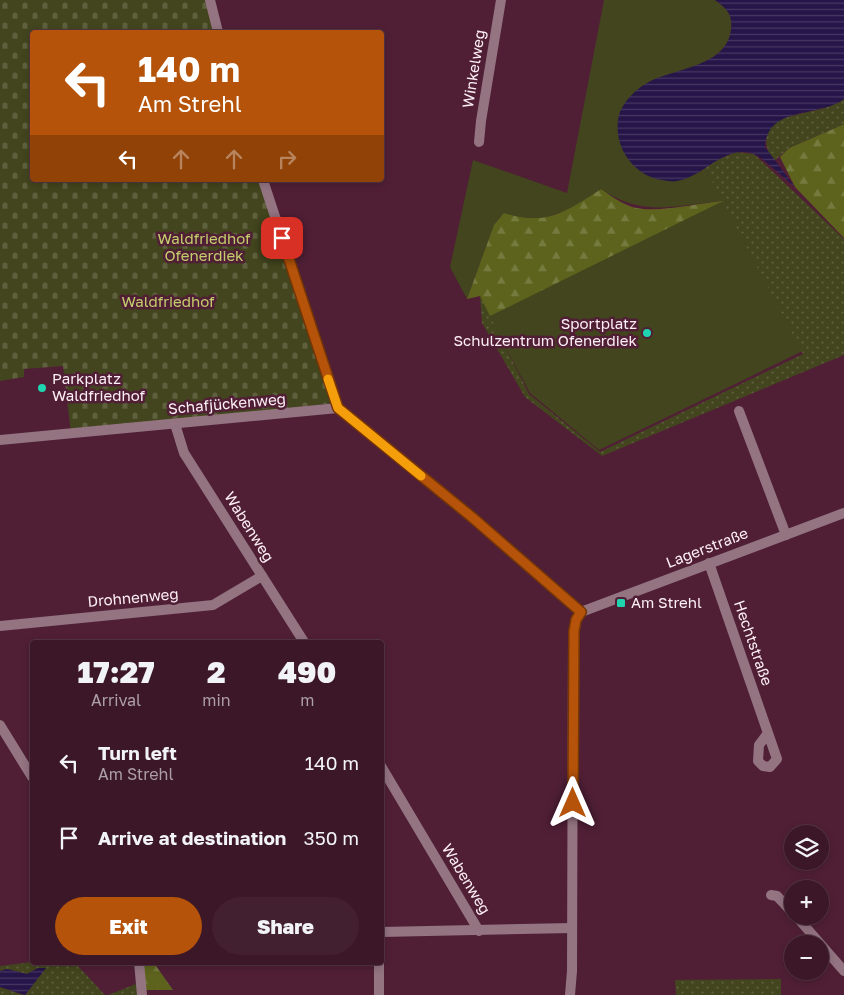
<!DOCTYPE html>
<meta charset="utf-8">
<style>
:root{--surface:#3c1728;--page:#432030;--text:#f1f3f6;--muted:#ac9fa8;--line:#553645;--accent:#b45309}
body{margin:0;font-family:"Golos Text",sans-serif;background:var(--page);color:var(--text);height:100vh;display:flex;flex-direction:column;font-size:19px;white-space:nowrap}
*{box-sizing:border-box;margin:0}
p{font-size:16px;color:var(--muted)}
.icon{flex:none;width:28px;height:28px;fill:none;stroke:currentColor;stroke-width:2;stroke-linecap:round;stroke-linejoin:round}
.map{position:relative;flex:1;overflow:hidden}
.drawer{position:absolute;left:30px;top:640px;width:354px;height:325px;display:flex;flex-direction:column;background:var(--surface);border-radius:5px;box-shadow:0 2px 8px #0003,0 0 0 1px var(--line)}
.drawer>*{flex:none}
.top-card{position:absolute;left:30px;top:30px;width:354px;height:152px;border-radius:5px;box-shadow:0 2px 8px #0003,0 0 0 1px var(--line);background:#b45309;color:#fff;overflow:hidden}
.controls{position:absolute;left:784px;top:825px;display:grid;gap:10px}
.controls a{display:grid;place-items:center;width:45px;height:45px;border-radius:50%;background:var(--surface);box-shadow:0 2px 8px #0003,0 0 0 1px var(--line);font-size:25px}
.pin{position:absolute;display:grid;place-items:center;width:42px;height:42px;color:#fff;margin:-21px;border-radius:10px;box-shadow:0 2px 8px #0006}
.me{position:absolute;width:55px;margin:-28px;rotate:0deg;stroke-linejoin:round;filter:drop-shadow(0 0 4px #0008)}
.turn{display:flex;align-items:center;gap:18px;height:105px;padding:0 25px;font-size:22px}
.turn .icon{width:65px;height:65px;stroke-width:2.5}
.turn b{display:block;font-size:35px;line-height:42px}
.lanes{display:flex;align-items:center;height:48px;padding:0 25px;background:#0003;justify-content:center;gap:25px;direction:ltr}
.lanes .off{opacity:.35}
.eta{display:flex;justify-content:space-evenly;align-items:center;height:85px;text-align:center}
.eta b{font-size:30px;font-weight:800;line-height:35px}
.action{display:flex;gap:10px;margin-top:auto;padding:10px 25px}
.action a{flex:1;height:58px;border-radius:30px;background:var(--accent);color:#fff;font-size:20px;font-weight:800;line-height:58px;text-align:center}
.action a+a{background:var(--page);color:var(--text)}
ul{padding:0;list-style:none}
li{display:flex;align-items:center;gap:15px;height:75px;padding:0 25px}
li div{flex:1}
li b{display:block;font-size:19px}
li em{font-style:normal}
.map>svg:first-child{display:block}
.green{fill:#42451d}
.forest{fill:url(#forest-firs)}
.cemetery{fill:url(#cemetery-stones)}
.park{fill:url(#park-dots)}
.water{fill:url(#water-rules)}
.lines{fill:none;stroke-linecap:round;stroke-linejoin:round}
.street{stroke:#937480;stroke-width:10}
.route-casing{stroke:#753606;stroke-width:12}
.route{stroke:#b45309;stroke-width:9}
.slow{stroke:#f59e0b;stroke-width:9}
.poi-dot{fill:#1fd5b0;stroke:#501f36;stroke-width:2}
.labels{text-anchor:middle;stroke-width:5;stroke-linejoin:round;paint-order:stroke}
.street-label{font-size:15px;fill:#fdeff4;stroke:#501f36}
.park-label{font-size:15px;fill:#c4ce6d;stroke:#501f36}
.poi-label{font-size:15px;fill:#fdeff4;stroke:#501f36;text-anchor:start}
</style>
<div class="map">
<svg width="844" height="995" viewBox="0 0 844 995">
<defs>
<pattern id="forest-firs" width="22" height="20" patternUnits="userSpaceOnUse" patternTransform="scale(1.25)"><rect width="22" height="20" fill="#5d631d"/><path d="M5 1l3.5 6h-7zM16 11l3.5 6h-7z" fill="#757a3e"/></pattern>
<pattern id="cemetery-stones" width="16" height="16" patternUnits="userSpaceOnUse" patternTransform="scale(1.25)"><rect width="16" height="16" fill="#42451d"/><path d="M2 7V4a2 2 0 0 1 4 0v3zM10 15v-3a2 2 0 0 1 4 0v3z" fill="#5e603e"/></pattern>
<pattern id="park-dots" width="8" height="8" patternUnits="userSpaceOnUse" patternTransform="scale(1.25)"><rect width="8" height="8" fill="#42451d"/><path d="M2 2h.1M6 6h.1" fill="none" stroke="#5e603e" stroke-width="1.8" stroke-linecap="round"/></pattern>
<pattern id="water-rules" width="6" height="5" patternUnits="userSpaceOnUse" patternTransform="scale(1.25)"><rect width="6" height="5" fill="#261548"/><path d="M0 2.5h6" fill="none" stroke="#463763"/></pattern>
</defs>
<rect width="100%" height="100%" fill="#501f36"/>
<path class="green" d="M604 0H715C728 9 733 15 731 31 726 66 675 69 649 82 636 89 628 100 620 112L698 173 705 168 805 350 599 450 530 393 489 316 720 201C675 206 641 217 601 189L571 209 541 219 523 220 494 226 467 299 450 267 473 160 567 193Z"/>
<g class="forest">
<path d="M844 124V238L795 187 780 157 789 148Z"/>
<path d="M601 189C611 196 621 203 632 207 656 214 697 203 723 201L488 317 480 296 467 299 494 225 504 213C546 227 567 211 601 189Z"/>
<path d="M139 963H154L173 990H142Z"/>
</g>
<path class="cemetery" d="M0 0H210L218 32H32V180H263L335 403 71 433 63 366 24 369V377L0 381Z"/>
<g class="park">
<path d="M844 99V124L789 148 773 162C744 106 816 120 844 99Z"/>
<path d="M736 152 754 154 844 239V355L602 456 525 397 482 323 480 296 529 394 600 452 803 354 705 168 717 160Z"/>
<path d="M32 962 75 963 105 995H25L45 969 38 968 27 974 7 969 0 971V966Z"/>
<path d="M781 979V995H676L675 980Z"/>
<path d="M141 982 143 995H108Z"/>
<path d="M0 987 24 995H0Z"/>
</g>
<g class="water">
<path d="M715 0H844V99C818 118 768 105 765 147L795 187C786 180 762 157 754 154 724 144 704 177 677 181 673 182 667 181 662 180 646 178 634 168 626 156 618 144 615 125 620 112 625 100 637 88 649 82 675 68 726 67 731 30 733 14 727 9 715 0Z"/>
<path d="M38 968H46L25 995 0 987V971L7 969 27 974Z"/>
</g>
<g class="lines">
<g class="street">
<path d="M210 0 218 32"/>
<path d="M479 142 481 121 501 0"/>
<path d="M263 180 338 408 473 518 581 612"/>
<path d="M739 411 786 535"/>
<path d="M175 424 184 453 304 642"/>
<path d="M0 440 338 408"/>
<path d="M709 563 768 733 759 745 758 761 763 766 770 767 777 759 768 733"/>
<path d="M581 612 844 513"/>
<path d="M0 626 213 605 262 576"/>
<path d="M0 725 32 777"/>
<path d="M381 766 479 931"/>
<path d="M771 895 777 896 792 912"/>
<path d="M796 916 844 971"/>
<path d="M381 932 572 928"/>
<path d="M139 962 142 995"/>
<path d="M379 962V995"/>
<path d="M570 995 572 971 573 645 576 620 581 612"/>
</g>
</g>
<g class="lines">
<defs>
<path id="route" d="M282 238 338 408 473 518 581 612 576 620 574 631 573 803"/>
</defs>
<use href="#route" class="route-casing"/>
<use href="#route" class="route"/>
<path class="slow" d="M328 379 338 408 421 476"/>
</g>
<g class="poi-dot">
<circle cx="647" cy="333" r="5"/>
<circle cx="42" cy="388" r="5"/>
<rect x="616" y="598" width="10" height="10" rx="2.5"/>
</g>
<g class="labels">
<g class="street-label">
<text transform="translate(474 69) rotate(-81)" y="5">Winkelweg</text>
<text transform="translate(227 404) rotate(-5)" y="5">Schafjückenweg</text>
<text transform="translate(249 527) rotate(58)" y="5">Wabenweg</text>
<text transform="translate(707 548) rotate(-21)" y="5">Lagerstraße</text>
<text transform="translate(133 598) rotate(-5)" y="5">Drohnenweg</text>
<text transform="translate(753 643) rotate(71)" y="5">Hechtstraße</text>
<text transform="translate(466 879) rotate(59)" y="5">Wabenweg</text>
</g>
<g class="park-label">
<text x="204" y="244">Waldfriedhof<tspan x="204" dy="17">Ofenerdiek</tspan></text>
<text x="168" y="307">Waldfriedhof</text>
</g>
<g class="poi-label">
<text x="637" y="329" text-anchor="end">Sportplatz<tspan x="637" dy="17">Schulzentrum Ofenerdiek</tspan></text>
<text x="52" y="384">Parkplatz<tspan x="52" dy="17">Waldfriedhof</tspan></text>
<text x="631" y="608">Am Strehl</text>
</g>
</g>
</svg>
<div class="controls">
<a><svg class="icon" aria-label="layers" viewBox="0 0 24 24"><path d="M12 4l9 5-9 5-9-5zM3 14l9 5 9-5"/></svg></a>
<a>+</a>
<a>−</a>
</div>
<div class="pin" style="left:282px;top:238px;background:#d93025"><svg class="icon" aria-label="arrive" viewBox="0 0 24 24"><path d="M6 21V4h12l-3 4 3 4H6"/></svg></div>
<svg class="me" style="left:573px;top:803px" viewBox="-20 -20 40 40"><path d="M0-17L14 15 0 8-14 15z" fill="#b45309" stroke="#fff" stroke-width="4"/></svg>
<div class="top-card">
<div class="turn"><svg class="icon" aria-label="left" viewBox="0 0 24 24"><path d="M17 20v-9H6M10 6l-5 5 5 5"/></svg><div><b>140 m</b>Am Strehl</div></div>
<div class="lanes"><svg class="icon" aria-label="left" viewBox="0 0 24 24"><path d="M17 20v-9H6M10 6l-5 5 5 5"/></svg><svg class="icon off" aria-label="ahead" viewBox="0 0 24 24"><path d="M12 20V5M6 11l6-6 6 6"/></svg><svg class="icon off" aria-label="ahead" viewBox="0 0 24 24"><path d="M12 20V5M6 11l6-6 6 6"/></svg><svg class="icon off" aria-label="right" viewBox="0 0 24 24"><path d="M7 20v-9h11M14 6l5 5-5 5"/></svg></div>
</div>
<section class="drawer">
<div class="eta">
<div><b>17:27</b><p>Arrival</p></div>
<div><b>2</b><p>min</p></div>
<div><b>490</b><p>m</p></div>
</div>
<ul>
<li><svg class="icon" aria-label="left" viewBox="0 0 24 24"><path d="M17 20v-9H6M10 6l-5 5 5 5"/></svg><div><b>Turn left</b><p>Am Strehl</p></div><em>140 m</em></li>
<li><svg class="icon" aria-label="arrive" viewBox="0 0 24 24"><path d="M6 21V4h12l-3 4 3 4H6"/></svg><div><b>Arrive at destination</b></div><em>350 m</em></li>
</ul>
<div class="action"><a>Exit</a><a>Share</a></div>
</section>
</div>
